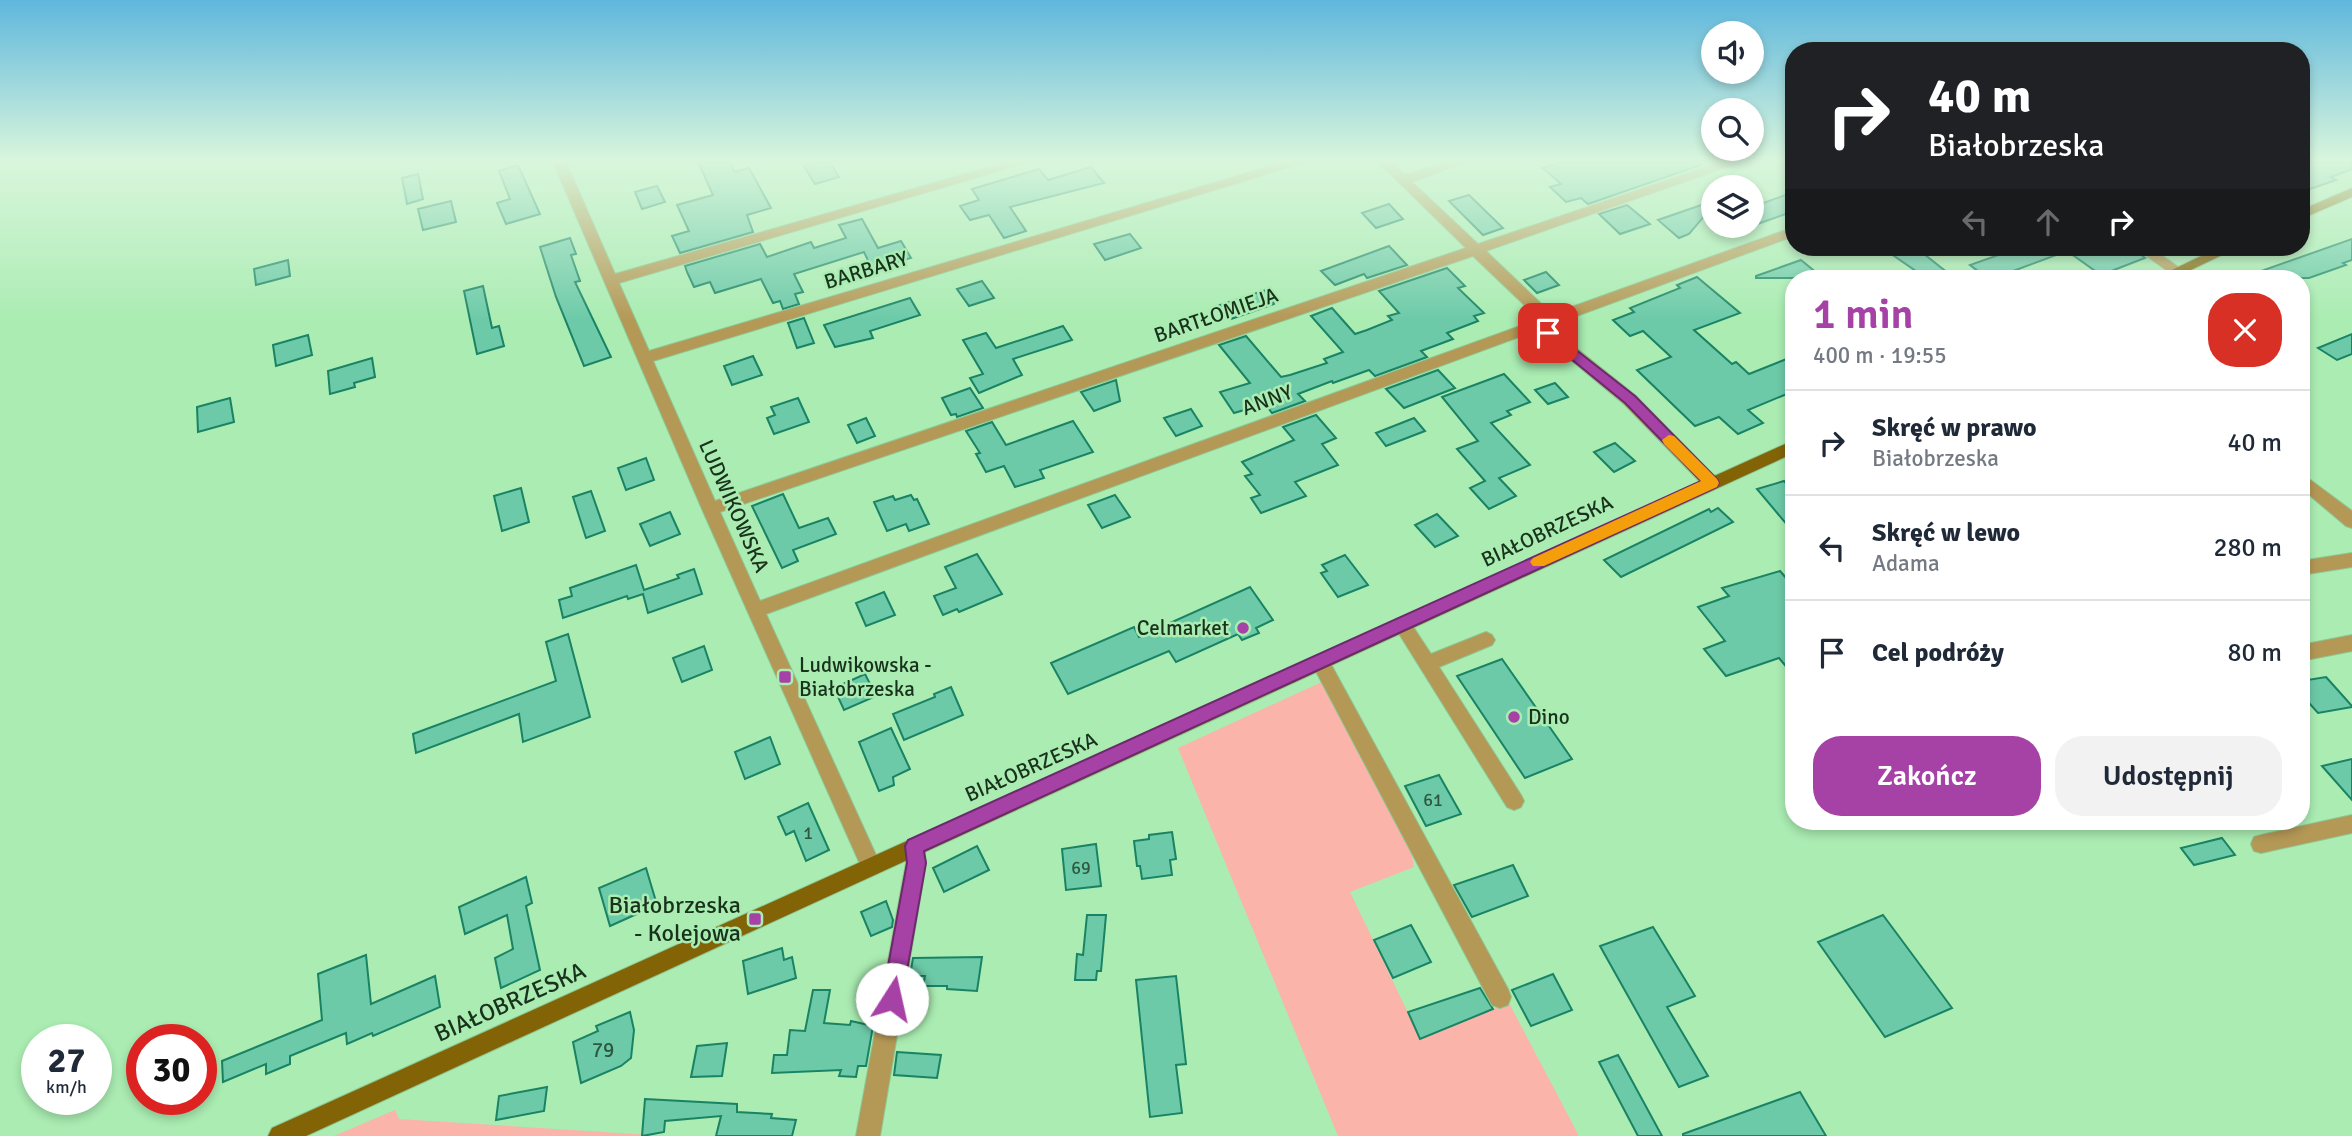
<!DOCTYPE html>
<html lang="pl">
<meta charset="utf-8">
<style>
:root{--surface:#fff;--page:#f2f2f3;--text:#1f2937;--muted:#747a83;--line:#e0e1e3;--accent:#a641a6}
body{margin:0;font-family:Signika,sans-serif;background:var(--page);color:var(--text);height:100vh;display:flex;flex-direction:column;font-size:26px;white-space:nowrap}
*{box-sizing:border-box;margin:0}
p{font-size:23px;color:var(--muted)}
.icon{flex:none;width:38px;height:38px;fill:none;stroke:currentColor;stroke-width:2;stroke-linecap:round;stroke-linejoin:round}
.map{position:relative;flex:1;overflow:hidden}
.side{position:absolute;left:1785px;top:270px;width:525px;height:560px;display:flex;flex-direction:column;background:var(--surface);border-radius:28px;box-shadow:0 4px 10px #0003}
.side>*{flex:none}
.banner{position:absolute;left:1785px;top:42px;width:525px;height:214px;border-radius:28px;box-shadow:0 4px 10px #0003;background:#202124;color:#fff;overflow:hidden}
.controls{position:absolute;left:1701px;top:21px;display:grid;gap:14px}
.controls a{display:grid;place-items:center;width:63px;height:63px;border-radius:50%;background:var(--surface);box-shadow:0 4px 10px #0003;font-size:35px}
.speed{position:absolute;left:21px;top:1024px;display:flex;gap:14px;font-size:35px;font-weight:700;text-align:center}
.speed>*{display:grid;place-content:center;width:91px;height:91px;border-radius:50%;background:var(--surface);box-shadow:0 4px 10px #0003;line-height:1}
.speed small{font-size:18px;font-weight:400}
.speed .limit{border:10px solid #d22;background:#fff;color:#111}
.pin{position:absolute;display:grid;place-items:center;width:60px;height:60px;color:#fff;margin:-30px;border-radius:14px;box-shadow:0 4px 10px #0006}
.me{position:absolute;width:77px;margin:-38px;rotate:10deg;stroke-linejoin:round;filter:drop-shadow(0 0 5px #0008)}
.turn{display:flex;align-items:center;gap:24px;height:147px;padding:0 28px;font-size:32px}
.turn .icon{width:91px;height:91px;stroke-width:2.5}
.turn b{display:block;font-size:49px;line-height:60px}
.lanes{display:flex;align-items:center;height:66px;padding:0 28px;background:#0003;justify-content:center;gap:35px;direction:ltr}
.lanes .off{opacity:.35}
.round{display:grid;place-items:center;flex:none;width:74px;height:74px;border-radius:28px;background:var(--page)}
.headline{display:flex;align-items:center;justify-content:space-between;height:119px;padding:0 28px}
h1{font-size:42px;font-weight:600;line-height:52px;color:var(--accent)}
.button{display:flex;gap:14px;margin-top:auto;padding:14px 28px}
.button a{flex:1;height:80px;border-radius:28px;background:var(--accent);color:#fff;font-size:28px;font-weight:600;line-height:80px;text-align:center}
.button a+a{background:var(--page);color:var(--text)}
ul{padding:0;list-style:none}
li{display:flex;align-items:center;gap:21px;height:105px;padding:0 28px;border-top:2px solid var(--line)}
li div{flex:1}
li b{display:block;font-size:26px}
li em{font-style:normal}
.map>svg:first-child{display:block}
.green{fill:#fbb4aa}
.building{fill:#6ccaa8;stroke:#198364;stroke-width:2}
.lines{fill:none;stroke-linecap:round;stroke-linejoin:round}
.minor-casing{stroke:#8dc794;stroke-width:2}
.major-casing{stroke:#8dc794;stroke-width:2}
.minor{fill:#b49856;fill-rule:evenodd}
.major{fill:#826407;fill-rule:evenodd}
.route{fill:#a641a6;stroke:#6c2a6c;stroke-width:2}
.slow{fill:#f59e0b}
.poi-dot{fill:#a641a6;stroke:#aaecb2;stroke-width:2.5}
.labels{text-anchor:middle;stroke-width:5;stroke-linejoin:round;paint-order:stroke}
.number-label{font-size:18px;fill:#2d583f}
.street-label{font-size:21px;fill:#18321c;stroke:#aaecb2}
.poi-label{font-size:21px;fill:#18321c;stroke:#aaecb2;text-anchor:start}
.near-number-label{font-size:21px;fill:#2d583f}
.near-poi-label{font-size:24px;fill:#18321c;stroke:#aaecb2;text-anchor:end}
.near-street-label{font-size:24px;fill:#18321c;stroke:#aaecb2}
</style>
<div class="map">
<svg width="2352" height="1136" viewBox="0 0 2352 1136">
<rect width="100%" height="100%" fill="#aaecb2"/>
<g class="green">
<path d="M1324 681 1411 849 1414 867 1350 892 1420 1038 1509 1003 1579 1136H1338L1178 748Z"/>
<path d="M395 1110 399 1119 666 1136H334Z"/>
</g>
<g class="building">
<path d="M698 162H730L735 172 749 168 771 208 747 215 753 232 680 253 672 236 689 231 677 205 713 195Z"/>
<path d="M816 162H830L839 177 815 184 804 166Z"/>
<path d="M1561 162H1700L1701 165 1588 204 1581 198 1566 202 1550 187 1561 184 1543 168Z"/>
<path d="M2301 162H2352V169L2331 177 2336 180 2301 192Z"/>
<path d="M518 165 540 214 506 224 497 203 510 199 499 171Z"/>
<path d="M1091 167 1104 183 1010 207 1026 231 1004 238 989 215 970 220 960 206 979 200 972 189 1039 169 1048 180Z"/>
<path d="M418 174 423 199 407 204 402 178Z"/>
<path d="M657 186 665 202 642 209 635 192Z"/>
<path d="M1794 192V211L1752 226V207Z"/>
<path d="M1469 195 1503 228 1483 235 1449 201Z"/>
<path d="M451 201 456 222 423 230 418 209Z"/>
<path d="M1713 201V206L1689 234 1679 238 1658 220Z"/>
<path d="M1389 204 1403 219 1376 228 1362 213Z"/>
<path d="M1627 205 1650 224 1620 234 1599 214Z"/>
<path d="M862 219 878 248 901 241 911 258 872 269 864 252 794 274 803 292 795 294 799 304 783 309 780 301 773 303 761 279 715 293 710 282 694 287 687 272 685 266 760 244 767 257 811 242 814 248 846 238 839 225Z"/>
<path d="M1130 234 1141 248 1105 260 1094 244Z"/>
<path d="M570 238 576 254 571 255 580 281 575 282 611 357 584 366 556 297 540 247Z"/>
<path d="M2352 239V260L2343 263 2346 265 2309 278H2248L2247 276Z"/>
<path d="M1389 246 1407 265 1367 278 1364 274 1335 285 1321 271Z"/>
<path d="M1881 247H1915L1948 273 1926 278Z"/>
<path d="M2021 247H2132L2145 258 2101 275 2067 251 1997 277 1993 274 1986 277 1970 265Z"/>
<path d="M288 260 290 276 256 285 254 269Z"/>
<path d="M1801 260 1823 278H1756V276Z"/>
<path d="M1447 268 1465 286 1458 288 1484 313 1474 316 1478 321 1447 333 1453 339 1421 351 1427 357 1375 376 1369 370 1333 383 1332 381 1298 394 1305 401 1272 413 1265 404 1234 413 1220 392 1250 383 1219 345 1246 336 1281 377 1290 375 1327 363 1324 359 1343 352 1311 316 1332 308 1355 334 1367 330 1392 320 1388 316 1399 313 1379 291Z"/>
<path d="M1546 272 1559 285 1537 293 1524 280Z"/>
<path d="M1697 277 1740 313 1694 330 1732 364 1736 362 1749 374 1794 356V391L1748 410 1763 423 1738 434 1719 417 1695 426 1637 370 1671 357 1643 331 1630 336 1613 320 1634 312 1630 308 1680 288 1677 285Z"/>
<path d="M982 281 994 298 969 306 957 289Z"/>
<path d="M483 286 492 328 499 326 504 346 477 354 464 291Z"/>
<path d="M1269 289 1274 304 1231 319 1220 305Z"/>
<path d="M910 298 920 315 870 331 873 338 835 347 824 325Z"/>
<path d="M804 318 814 343 797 348 788 323Z"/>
<path d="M1063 326 1072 340 1013 359 1022 375 979 393 970 378 983 374 963 340 986 333 996 348Z"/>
<path d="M2352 334V354L2337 360 2318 348Z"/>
<path d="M308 335 312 355 276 366 273 345Z"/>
<path d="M753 356 762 375 732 385 724 366Z"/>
<path d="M372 358 375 377 354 383 355 387 330 394 328 371Z"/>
<path d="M1438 370 1455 388 1404 408 1386 389Z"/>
<path d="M1504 374 1530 402 1507 411 1511 415 1491 423 1530 465 1499 478 1516 496 1489 509 1470 488 1485 481 1457 449 1478 441 1442 397Z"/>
<path d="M1116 380 1120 401 1094 411 1081 392Z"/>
<path d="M1555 383 1568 397 1548 404 1535 390Z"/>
<path d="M970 388 983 408 957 417 956 414 951 415 942 398Z"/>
<path d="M230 398 234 422 198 432 197 407Z"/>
<path d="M798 398 809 422 774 434 767 418 775 415 771 407Z"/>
<path d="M1191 409 1202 426 1176 436 1164 418Z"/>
<path d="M1316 415 1336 438 1322 444 1338 465 1295 482 1306 496 1261 513 1251 498 1260 495 1245 476 1252 474 1242 462 1294 440 1283 427Z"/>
<path d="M866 418 875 436 857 443 848 425Z"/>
<path d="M1414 418 1425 431 1386 446 1376 433Z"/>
<path d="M1073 421 1093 452 1040 470 1044 478 1015 487 1004 466 986 472 976 454 980 453 966 431 992 422 1006 445Z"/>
<path d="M1615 443 1635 461 1614 472 1594 452Z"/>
<path d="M646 458 654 480 626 490 618 468Z"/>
<path d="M1784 481 1794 492V533L1757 489Z"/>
<path d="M521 488 529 522 502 531 494 496Z"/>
<path d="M591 491 605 531 586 538 573 497Z"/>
<path d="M783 494 799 528 828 518 836 534 793 550 798 561 782 568 752 506Z"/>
<path d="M911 495 914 500 917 499 929 524 909 531 906 524 887 531 874 502 893 496 895 500Z"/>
<path d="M1115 495 1130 517 1102 528 1088 505Z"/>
<path d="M1718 508 1733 522 1621 577 1604 560 1709 509 1711 512Z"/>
<path d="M670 512 680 534 650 546 640 524Z"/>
<path d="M1437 514 1458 536 1435 547 1415 525Z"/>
<path d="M977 554 1002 594 959 612 957 609 943 615 934 596 956 588 945 567Z"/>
<path d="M1345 555 1368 585 1338 597 1321 573 1327 571 1322 565Z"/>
<path d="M636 565 644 590 679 578 677 575 694 569 702 594 648 613 643 594 628 599 627 596 563 618 559 600 572 596 570 588Z"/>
<path d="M1780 571 1794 587V676L1779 658 1726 676 1704 649 1725 641 1698 607 1729 596 1722 588Z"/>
<path d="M1250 587 1273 620 1256 628 1259 633 1242 640 1238 634 1176 662 1169 651 1068 694 1051 663 1134 627 1139 637Z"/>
<path d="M884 592 895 615 866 626 856 603Z"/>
<path d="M568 634 590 717 523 742 519 714 416 753 413 734 556 681 546 642Z"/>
<path d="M704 646 712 670 682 682 673 658Z"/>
<path d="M1502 659 1572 759 1525 778 1457 676Z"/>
<path d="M865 674 876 696 844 710 834 688Z"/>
<path d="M2326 677 2352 706V707L2318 713 2301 694V681Z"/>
<path d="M951 687 963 715 904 740 893 714 935 697 934 694Z"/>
<path d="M891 728 910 769 893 777 894 785 879 791 859 742Z"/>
<path d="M770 737 780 764 745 779 735 752Z"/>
<path d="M2352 759V800L2322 766Z"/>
<path d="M1439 775 1461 814 1426 826 1405 786Z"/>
<path d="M808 803 829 850 806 861 794 831 786 835 778 817Z"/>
<path d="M1172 832 1176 859 1170 860 1172 875 1142 879 1140 866H1137L1134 841 1149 839V835Z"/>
<path d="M2222 838 2235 855 2194 865 2181 848Z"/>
<path d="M1096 844 1101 886 1066 890 1062 849Z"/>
<path d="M977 846 989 870 944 892 933 868Z"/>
<path d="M1513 865 1528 896 1472 917 1454 885Z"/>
<path d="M646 868 657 905 610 926 599 888Z"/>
<path d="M526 877 532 903 526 906 540 970 501 988 495 958 513 949 507 915 465 934 459 907Z"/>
<path d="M886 901 893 920 892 927 871 936 861 912Z"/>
<path d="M1087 915H1106L1101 971H1097L1096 980H1075L1077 954 1083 955Z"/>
<path d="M1883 915 1952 1008 1885 1037 1818 942Z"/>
<path d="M1411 925 1431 962 1393 978 1374 940Z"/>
<path d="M1653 927 1695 996 1667 1007 1708 1076 1679 1087 1600 946Z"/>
<path d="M782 948 784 960 792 957 796 978 748 994 743 961Z"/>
<path d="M366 955 371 1004 435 976 440 1007 373 1036 372 1033 347 1044 346 1033 290 1056V1064L266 1074V1064L223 1082 222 1061 322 1020 318 974Z"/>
<path d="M982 957 977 991 947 989V986H923L925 976H910L913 958Z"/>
<path d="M1553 974 1572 1010 1531 1026 1512 990Z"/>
<path d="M1176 976 1186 1064 1176 1065 1182 1113 1150 1117 1136 980Z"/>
<path d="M1480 988 1493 1009 1420 1039 1408 1012Z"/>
<path d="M813 990H830L824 1023 850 1025 851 1021 873 1026 866 1066H858L856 1077 839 1076 841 1070 772 1073 774 1055H787L790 1030 805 1031Z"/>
<path d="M630 1012 634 1030 631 1058 621 1066 581 1083 573 1042 598 1031 596 1026Z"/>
<path d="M727 1043 722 1076 691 1077 697 1046Z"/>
<path d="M897 1052 941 1055 937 1078 894 1075Z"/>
<path d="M1618 1055 1662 1136H1638L1599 1062Z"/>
<path d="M547 1087 544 1111 496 1120 499 1096Z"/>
<path d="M1800 1092 1826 1136H1683V1134Z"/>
<path d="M645 1099 737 1104V1112L772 1114 771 1118 796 1120 792 1136H716L721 1116 665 1121 664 1132 642 1136Z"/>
</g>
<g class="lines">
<defs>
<g id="minor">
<path d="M553 162H566L615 274 1007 162H1029L619 283 649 351 1284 162H1306L653 361 715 501 1466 248 1378 162H1392L1405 175 1445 162H1466L1412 182 1478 244 1721 162H1741L1486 251 1552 314 1794 227V236L1555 324V331L1636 396 1717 479 1719 483 1717 487H1705L1624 404 1543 337 1541 329 766 614 881 866 878 873 871 876 864 873 702 509ZM1473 256 1539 319 760 601 720 512Z"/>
<path d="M2134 247H2150L2184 271 2182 274H2172Z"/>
<path d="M2301 473 2352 511V528L2346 526 2301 488Z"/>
<path d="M2352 553V567L2301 575V561Z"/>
<path d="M1402 617 1408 619 1431 654 1486 632 1492 635 1495 640 1492 645 1439 667 1521 795 1524 801 1521 807 1514 810 1507 807 1393 624 1396 619Z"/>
<path d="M2352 635V651L2301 661V645Z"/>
<path d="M1320 654 1327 657 1508 989 1511 997 1508 1005 1500 1008 1492 1005 1311 662 1313 657Z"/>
<path d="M2352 815V833L2261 853 2254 851 2251 844 2254 837 2261 835Z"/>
<path d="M915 838 922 840 926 863 880 1136H856L906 863 905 847 908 840Z"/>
</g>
<g id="major">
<path d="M2352 188V197L2301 219V210Z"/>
<path d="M2220 247H2239L2174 278H2155Z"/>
<path d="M1794 440V453L306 1136H268L272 1128Z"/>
</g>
</defs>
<use href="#minor" class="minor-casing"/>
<use href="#major" class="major-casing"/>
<use href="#minor" class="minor"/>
<use href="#major" class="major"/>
</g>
<linearGradient id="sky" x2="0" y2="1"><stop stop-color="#5fb7dd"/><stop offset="0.5" stop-color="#d9f6dc"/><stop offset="1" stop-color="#d9f6dc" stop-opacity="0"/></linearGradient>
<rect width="2352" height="321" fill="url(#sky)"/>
<path class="route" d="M1548 328 1635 396 1717 479 1719 483 1717 487 924 851 926 863 902 999 899 1006 892 1009 885 1006 882 999 907 863 905 846 908 840 1701 481 1625 403 1543 336 1541 333Z"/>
<path class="slow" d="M1669 435 1674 436 1717 479 1719 483 1717 487 1544 566H1533L1530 562 1533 558 1701 481 1664 444 1662 440Z"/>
<g class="poi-dot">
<circle cx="1243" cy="628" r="7"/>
<rect x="778" y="670" width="14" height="14" rx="3.5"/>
<circle cx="1514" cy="717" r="7"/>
<rect x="748" y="912" width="14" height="14" rx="3.5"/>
</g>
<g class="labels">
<g class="number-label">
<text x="1433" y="806">61</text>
<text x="808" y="839">1</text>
<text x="1081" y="874">69</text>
</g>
<g class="street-label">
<text transform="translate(866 270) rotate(-17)" y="7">BARBARY</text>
<text transform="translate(1216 315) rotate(-19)" y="7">BARTŁOMIEJA</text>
<text transform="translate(1267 400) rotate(-20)" y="7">ANNY</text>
<text transform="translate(734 506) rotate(66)" y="7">LUDWIKOWSKA</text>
<text transform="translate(1547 531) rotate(-25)" y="7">BIAŁOBRZESKA</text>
<text transform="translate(1031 767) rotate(-24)" y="7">BIAŁOBRZESKA</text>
</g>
<g class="poi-label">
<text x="1229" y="635" text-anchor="end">Celmarket</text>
<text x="799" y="672">Ludwikowska -<tspan x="799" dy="24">Białobrzeska</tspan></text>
<text x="1528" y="724">Dino</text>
</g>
<g class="near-number-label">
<text x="603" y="1057">79</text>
</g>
<g class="near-poi-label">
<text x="741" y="913">Białobrzeska<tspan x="741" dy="28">- Kolejowa</tspan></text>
</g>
<g class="near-street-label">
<text transform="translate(510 1002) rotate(-24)" y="8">BIAŁOBRZESKA</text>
</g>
</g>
</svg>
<div class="controls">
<a><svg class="icon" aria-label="sound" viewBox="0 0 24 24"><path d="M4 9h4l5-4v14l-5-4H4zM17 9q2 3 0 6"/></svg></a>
<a><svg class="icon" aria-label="search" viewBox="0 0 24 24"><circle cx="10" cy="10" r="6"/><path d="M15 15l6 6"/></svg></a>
<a><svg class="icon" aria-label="layers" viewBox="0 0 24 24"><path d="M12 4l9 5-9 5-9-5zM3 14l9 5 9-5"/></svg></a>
</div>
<div class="speed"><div>27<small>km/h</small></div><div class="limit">30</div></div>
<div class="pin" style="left:1548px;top:333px;background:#d93025"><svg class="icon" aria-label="arrive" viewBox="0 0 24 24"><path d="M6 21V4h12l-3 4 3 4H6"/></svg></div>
<svg class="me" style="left:892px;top:999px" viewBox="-20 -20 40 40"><circle r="19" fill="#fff"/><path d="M0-13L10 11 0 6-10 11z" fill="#a641a6"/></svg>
<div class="banner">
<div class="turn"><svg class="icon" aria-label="right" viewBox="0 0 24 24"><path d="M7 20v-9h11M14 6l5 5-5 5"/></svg><div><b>40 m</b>Białobrzeska</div></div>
<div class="lanes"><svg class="icon off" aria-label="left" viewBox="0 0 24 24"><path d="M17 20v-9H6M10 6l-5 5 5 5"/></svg><svg class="icon off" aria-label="ahead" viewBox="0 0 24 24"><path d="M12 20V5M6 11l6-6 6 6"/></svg><svg class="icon" aria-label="right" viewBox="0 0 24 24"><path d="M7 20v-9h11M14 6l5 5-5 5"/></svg></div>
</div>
<section class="side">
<div class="headline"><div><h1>1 min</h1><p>400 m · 19:55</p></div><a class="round" style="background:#d93025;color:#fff"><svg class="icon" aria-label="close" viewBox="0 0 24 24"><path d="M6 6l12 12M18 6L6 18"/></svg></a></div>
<ul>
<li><svg class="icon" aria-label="right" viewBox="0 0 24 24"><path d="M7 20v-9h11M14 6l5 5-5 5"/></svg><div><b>Skręć w prawo</b><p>Białobrzeska</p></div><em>40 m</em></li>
<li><svg class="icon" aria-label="left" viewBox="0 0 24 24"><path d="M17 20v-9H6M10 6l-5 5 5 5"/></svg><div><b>Skręć w lewo</b><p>Adama</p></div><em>280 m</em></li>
<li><svg class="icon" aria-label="arrive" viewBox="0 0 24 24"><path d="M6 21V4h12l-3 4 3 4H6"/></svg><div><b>Cel podróży</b></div><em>80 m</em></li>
</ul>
<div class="button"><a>Zakończ</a><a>Udostępnij</a></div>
</section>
</div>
